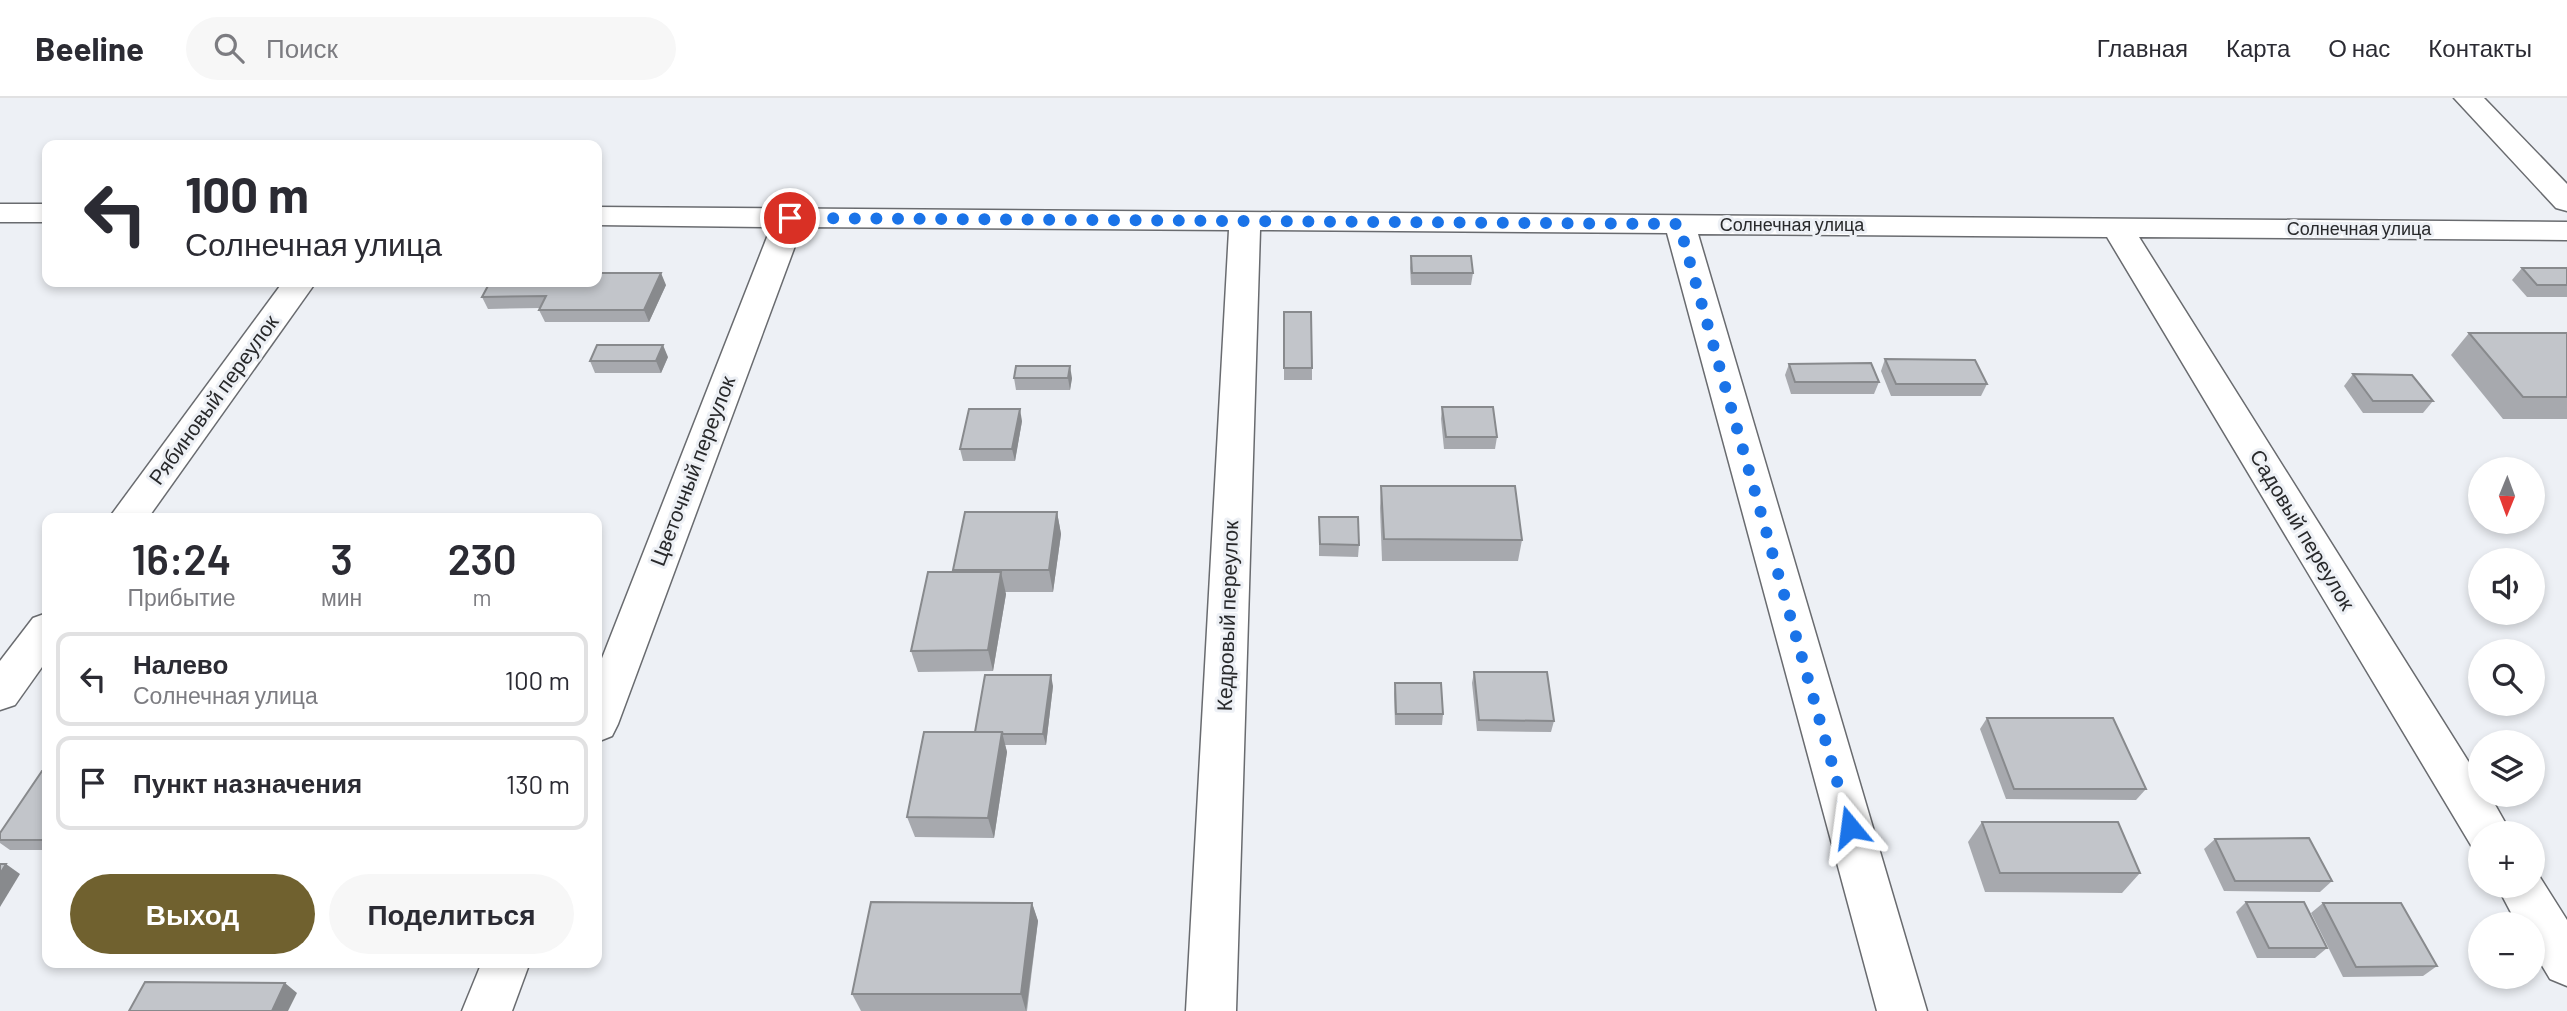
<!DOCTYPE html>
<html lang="ru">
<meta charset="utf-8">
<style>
:root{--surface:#fff;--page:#f7f7f7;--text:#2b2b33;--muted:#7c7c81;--line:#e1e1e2;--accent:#70612f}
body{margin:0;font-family:Barlow,sans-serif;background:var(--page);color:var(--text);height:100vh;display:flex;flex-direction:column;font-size:26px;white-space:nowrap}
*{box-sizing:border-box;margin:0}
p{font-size:23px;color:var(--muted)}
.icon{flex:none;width:38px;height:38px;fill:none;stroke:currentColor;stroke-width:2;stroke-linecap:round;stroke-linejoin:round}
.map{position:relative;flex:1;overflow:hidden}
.sheet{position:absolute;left:42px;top:415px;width:560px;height:455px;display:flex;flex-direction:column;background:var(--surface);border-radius:14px;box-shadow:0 4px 10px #0003}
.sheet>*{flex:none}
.top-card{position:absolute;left:42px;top:42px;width:560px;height:147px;border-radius:14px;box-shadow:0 4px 10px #0003;background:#fff;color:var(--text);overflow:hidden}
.needle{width:46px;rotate:181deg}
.tools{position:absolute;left:2468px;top:359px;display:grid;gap:14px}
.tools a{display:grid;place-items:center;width:77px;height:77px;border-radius:50%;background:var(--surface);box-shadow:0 4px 10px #0003;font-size:35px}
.pin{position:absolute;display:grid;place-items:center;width:60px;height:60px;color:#fff;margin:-30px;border:4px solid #fff;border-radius:50%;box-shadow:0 2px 7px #0007}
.me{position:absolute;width:77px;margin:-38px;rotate:344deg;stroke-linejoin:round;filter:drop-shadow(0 0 5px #0008)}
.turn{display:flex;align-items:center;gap:24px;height:147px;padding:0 28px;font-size:32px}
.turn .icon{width:91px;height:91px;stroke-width:2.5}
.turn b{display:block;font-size:49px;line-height:60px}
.eta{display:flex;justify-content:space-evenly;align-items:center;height:119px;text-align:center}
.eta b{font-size:42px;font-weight:600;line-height:49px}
.button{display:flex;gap:14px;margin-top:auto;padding:14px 28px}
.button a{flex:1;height:80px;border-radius:42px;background:var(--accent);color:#fff;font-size:28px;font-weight:600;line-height:80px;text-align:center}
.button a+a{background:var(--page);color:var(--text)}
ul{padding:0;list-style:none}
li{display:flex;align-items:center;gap:21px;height:94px;margin:0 14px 10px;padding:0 14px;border:4px solid var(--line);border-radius:14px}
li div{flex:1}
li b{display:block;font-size:26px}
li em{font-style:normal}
header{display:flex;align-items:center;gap:42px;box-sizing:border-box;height:98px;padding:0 35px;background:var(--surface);border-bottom:2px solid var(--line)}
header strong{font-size:33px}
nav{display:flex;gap:38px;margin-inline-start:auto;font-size:24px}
.search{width:490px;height:63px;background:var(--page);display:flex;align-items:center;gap:18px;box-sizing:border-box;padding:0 24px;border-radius:38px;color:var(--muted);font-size:26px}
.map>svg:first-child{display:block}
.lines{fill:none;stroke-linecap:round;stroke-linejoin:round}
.minor-casing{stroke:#696b6f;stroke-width:3}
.minor{fill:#fff;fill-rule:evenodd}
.wall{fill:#a7a9ae}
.shaded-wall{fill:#888a8d}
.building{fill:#c2c5ca;stroke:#888a8d;stroke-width:2}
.route{stroke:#1a73e8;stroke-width:12;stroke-dasharray:0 21.6}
.labels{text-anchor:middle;stroke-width:6;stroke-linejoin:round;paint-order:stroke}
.far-street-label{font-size:18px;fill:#28292b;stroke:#edf0f5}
.street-label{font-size:21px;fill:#28292b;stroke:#edf0f5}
</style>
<header>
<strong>Beeline</strong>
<div class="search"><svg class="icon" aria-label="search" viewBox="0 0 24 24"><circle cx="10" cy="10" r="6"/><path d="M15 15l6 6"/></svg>Поиск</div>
<nav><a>Главная</a><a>Карта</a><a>О нас</a><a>Контакты</a></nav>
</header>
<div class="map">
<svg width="2567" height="913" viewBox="0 0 2567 913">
<rect width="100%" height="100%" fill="#edf0f5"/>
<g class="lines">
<defs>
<g id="minor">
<path d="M2454 0H2484L2567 86V113L2556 110Z"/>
<rect x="0" y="106" width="47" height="18"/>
<path d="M597 109 2567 124V142L2139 139 2480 682V696H2489L2511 735H2480V752L2472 749 2107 139 1698 136 1927 913H1877L1667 135 1260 132 1236 913H1186L1229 132 802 129 618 626 612 638 597 644V573L771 129 597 127Z"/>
<path d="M283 184H316L148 420H109Z"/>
<path d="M47 515V562L15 607 0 612V563L33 520Z"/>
<path d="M2532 772 2536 773 2567 822V888L2550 881 2532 851V826H2517L2497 788H2532Z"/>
<path d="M482 864H530L512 913H462Z"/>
</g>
</defs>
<use href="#minor" class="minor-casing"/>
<use href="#minor" class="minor"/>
</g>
<g class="wall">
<path d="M1411 158 1473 175 1471 187H1411L1410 170Z"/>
<path d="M2522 170H2567V199H2527L2512 182Z"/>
<path d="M666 187 649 224H545L539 212 540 210 488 211 482 199Z"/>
<path d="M1284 214 1312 270V282H1284Z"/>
<path d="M2469 235H2567V321H2503L2451 257Z"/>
<path d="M668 259 661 275H595L590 263Z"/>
<path d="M1885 261 1987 286 1981 298H1891L1881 273Z"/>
<path d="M1789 266 1879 284 1874 296H1791L1785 277Z"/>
<path d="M2353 276 2433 303 2423 315H2363L2344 288Z"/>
<path d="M1014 280H1072L1070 292H1016Z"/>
<path d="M1442 309 1497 339 1495 351H1444L1441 321Z"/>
<path d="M1022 323 1015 363H963L960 351Z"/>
<path d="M1381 388 1522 442 1518 463H1382L1380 410Z"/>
<path d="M1057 414 1061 436 1053 494H1005L1006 496 993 573 918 574 911 553 954 474 953 472Z"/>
<path d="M1319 419 1359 447 1358 459 1319 458Z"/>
<path d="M1474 574 1554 623 1551 634 1477 633 1472 585Z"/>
<path d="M1395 585 1443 616 1442 627H1395L1394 596Z"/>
<path d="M1053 588 1046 647H1005L1007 654 994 740 915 739 907 719Z"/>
<path d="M1987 620 2146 691 2136 702 2006 701 1980 631Z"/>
<path d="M47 673V752H10L0 745V735Z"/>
<path d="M1982 724 2140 775 2122 795 1985 794 1968 744Z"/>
<path d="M2215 741 2332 783 2320 794 2224 793 2204 751Z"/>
<path d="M2246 804 2327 850 2315 860H2257L2236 814Z"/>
<path d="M1032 805 1038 823 1027 913H861L852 896Z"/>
<path d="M2323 805 2437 868 2423 878 2343 879 2311 815Z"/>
</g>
<g class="shaded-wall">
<path d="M661 175 666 187 649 224 644 212Z"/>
<path d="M663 247 668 259 661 275 656 263Z"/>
<path d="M1070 268 1072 280 1070 292 1068 280Z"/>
<path d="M1020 311 1022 323 1015 363 1012 351Z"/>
<path d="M1057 414 1061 436 1053 494 1049 472Z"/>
<path d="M1001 474 1006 496 993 573 988 552Z"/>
<path d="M1051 577 1053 588 1046 647 1043 636Z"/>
<path d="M1002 634 1007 654 994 740 988 720Z"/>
<path d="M6 766 20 776 0 809V776Z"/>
<path d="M1032 805 1038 823 1026 913 1021 896Z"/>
<path d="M285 885 297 895 288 913H272Z"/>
</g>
<g class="building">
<path d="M1411 158H1471L1473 175H1412Z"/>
<path d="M2522 170H2567V187H2537Z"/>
<path d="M597 175H661L644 212H539L546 198 482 199 490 184H597Z"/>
<path d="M1284 214H1311L1312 270H1284Z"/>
<path d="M2469 235H2567V299H2523Z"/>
<path d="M597 247H663L656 263H590Z"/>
<path d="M1885 261 1975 262 1987 286H1896Z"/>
<path d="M1871 265 1879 284H1795L1789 266Z"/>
<path d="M1016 268H1070L1068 280H1014Z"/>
<path d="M2353 276 2412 277 2433 303H2373Z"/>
<path d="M1442 309H1493L1497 339H1446Z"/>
<path d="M969 311H1020L1012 351H960Z"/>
<path d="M1381 388H1515L1522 442 1384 441Z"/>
<path d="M965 414H1057L1049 472H953Z"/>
<path d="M1319 419H1358L1359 447 1320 446Z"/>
<path d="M928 474H1001L988 552 911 553Z"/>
<path d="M1474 574H1547L1554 623 1479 622Z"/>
<path d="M985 577H1051L1043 636H1003L1002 634H975Z"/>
<path d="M1395 585H1441L1443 616H1396Z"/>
<path d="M1987 620H2113L2146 691H2014Z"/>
<path d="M924 634H1002L988 720 907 719Z"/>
<path d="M42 673H47V742H0V735Z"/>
<path d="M1982 724H2118L2140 775H2000Z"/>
<path d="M2309 740 2332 783H2235L2215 741Z"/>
<path d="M0 766H6L0 776Z"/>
<path d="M871 804 1032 805 1021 896H852Z"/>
<path d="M2246 804H2304L2327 850H2269Z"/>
<path d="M2323 805H2401L2437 868 2356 869Z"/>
<path d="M145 884 285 885 272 913H129Z"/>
</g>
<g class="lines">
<path class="route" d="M790 120 1679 126 1850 729"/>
</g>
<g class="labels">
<g class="far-street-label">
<text x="1792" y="133">Солнечная улица</text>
<text x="2359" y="137">Солнечная улица</text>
</g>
<g class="street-label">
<text transform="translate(214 302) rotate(-54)" y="7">Рябиновый переулок</text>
<text transform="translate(693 373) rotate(-69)" y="7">Цветочный переулок</text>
<text transform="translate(2302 432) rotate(59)" y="7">Садовый переулок</text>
<text transform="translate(1228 518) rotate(-88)" y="7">Кедровый переулок</text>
</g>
</g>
</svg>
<div class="tools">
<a><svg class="needle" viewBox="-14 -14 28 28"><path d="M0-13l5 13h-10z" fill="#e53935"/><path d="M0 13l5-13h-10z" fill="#7c7c81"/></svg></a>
<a><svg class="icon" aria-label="sound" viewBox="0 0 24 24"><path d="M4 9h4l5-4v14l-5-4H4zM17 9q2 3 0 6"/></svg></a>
<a><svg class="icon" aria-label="search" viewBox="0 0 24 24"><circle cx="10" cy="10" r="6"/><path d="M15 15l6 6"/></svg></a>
<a><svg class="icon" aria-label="layers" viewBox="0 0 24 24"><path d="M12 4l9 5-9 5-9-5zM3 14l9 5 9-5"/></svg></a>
<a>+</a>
<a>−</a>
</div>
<div class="pin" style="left:790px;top:120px;background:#d93025"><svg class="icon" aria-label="arrive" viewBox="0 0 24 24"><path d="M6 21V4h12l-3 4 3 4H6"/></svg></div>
<svg class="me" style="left:1850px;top:729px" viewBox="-20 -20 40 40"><path d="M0-17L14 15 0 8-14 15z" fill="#1a73e8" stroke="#fff" stroke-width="4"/></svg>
<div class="top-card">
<div class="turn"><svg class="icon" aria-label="left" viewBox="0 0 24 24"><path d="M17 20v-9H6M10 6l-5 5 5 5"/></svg><div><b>100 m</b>Солнечная улица</div></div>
</div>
<section class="sheet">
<div class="eta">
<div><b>16:24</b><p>Прибытие</p></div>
<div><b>3</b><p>мин</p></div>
<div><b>230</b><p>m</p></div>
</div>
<ul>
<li><svg class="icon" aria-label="left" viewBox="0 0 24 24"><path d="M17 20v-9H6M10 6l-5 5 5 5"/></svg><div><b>Налево</b><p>Солнечная улица</p></div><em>100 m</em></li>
<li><svg class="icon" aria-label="arrive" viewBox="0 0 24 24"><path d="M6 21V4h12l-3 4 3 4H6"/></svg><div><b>Пункт назначения</b></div><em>130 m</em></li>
</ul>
<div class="button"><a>Выход</a><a>Поделиться</a></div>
</section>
</div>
